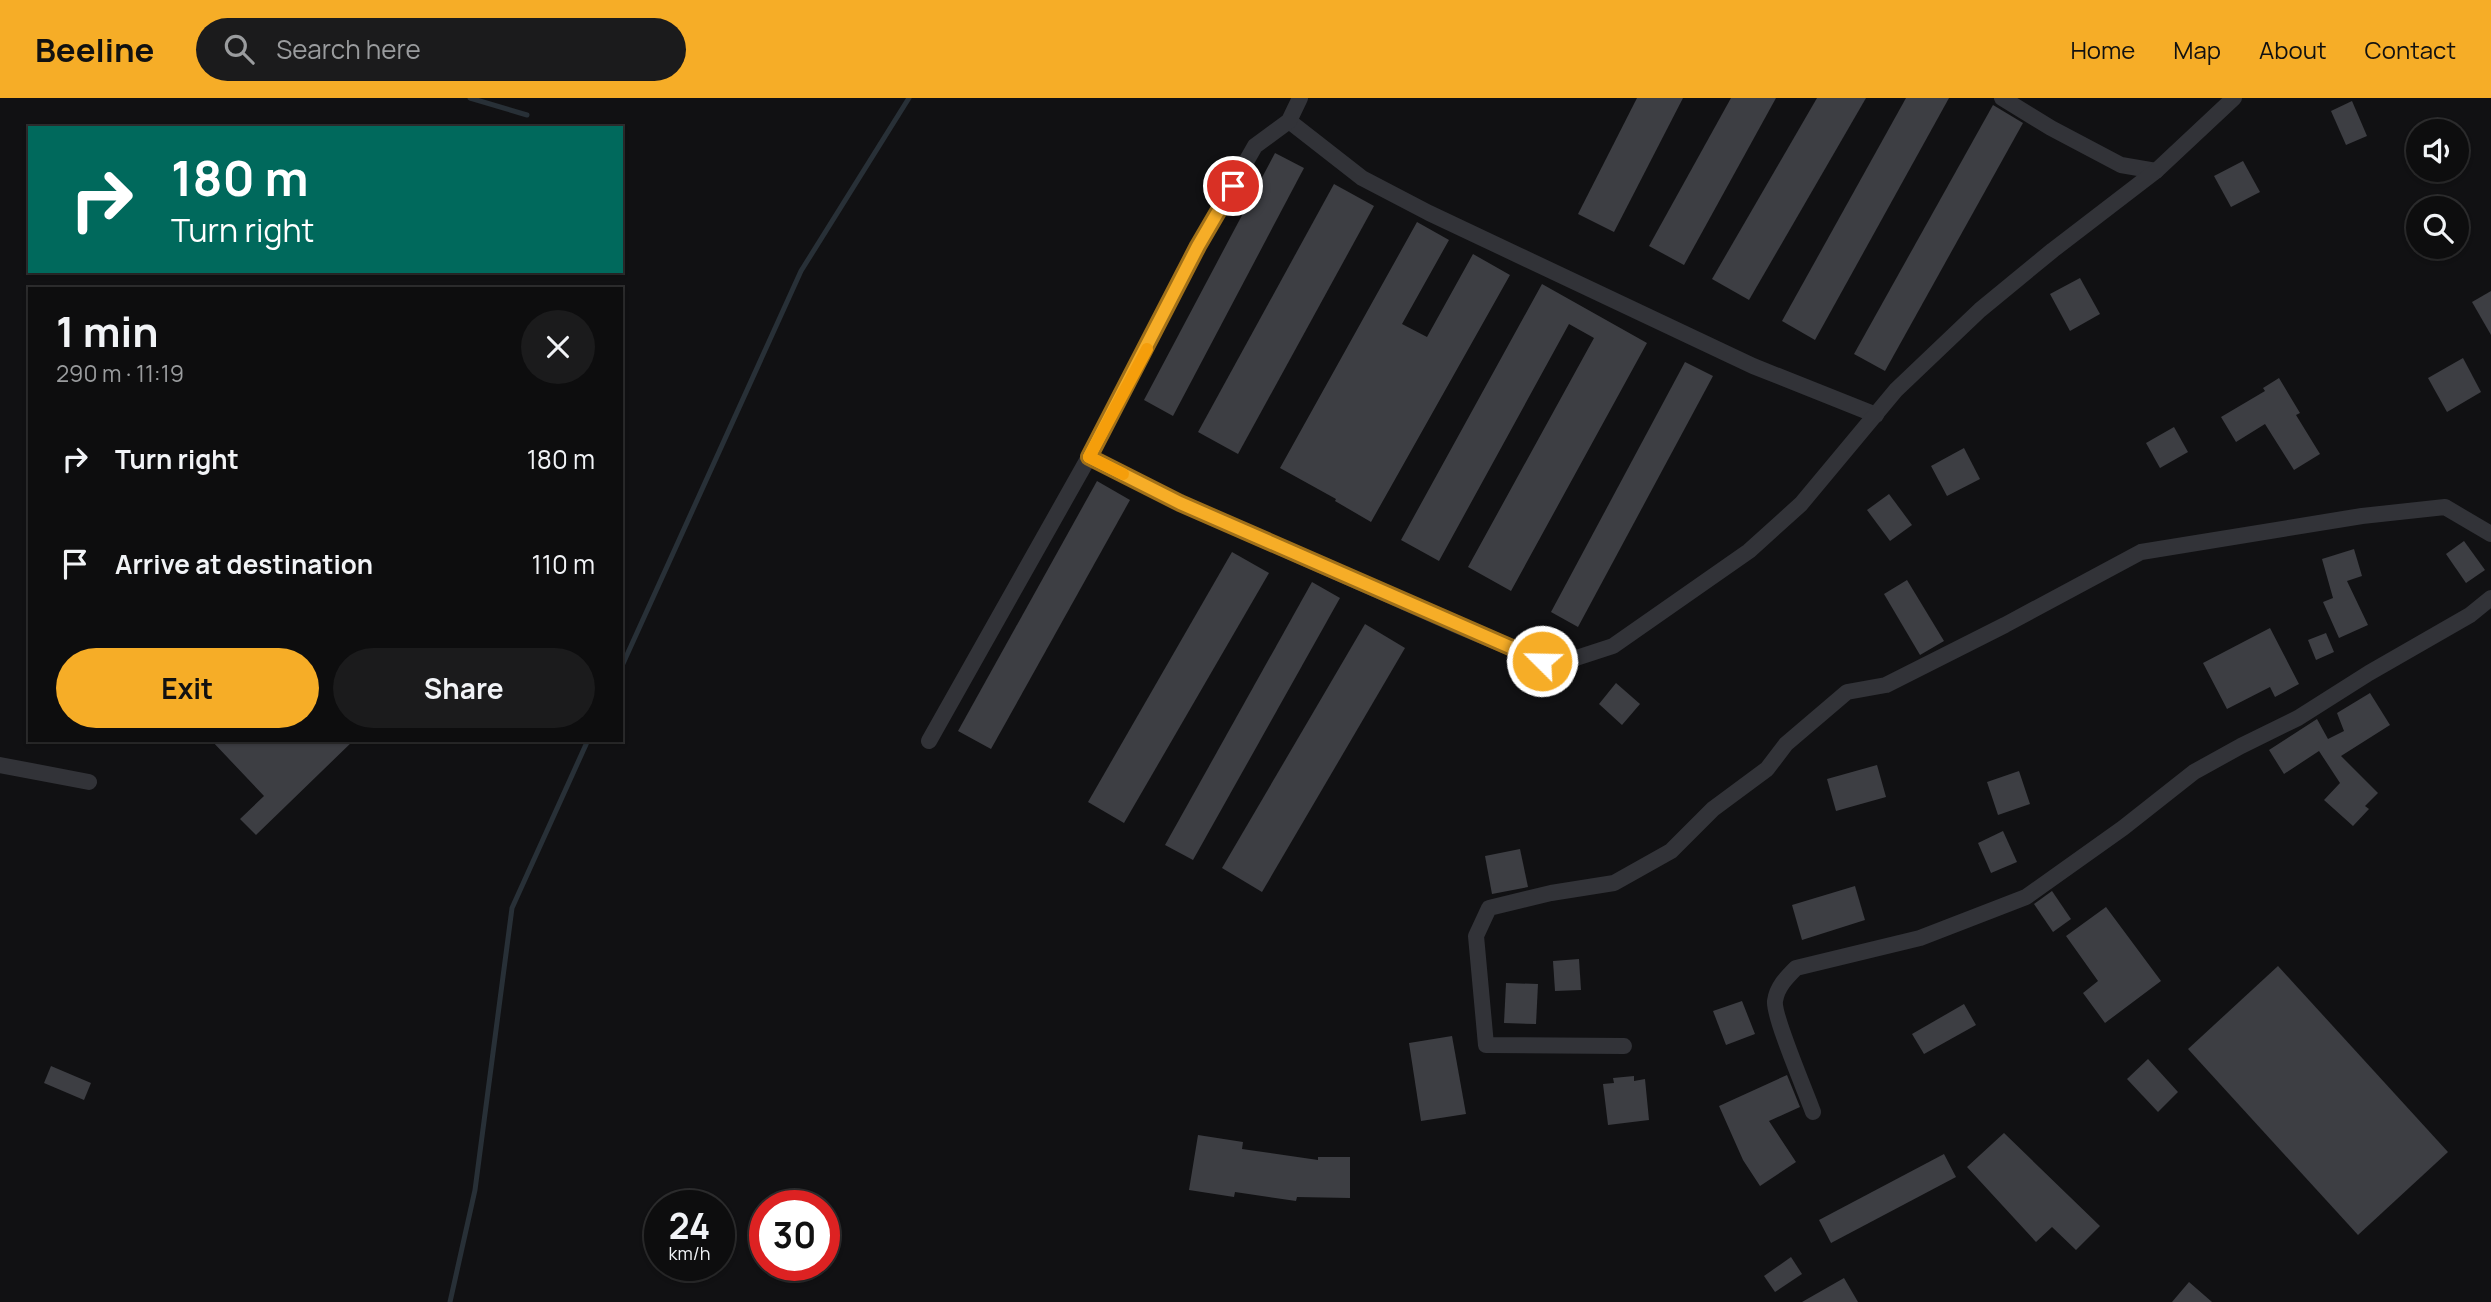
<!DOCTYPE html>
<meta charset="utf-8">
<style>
:root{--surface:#0d0d0e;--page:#1b1b1c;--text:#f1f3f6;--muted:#9a9c9e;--line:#2d2d2e;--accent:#f6ad27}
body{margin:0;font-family:Manrope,sans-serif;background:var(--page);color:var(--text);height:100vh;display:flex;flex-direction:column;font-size:26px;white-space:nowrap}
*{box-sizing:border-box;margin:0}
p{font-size:23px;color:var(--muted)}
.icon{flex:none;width:38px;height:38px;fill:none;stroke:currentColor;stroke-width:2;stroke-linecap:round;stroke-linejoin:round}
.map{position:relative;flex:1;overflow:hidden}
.sheet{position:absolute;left:28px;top:189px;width:595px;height:455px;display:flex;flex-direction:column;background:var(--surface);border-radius:0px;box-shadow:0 2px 5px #0004,0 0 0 2px var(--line)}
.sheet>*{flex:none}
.hud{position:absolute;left:28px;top:28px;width:595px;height:147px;border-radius:0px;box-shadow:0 2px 5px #0004,0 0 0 2px var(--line);background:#00695c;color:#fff;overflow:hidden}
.buttons{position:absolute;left:2406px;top:21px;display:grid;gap:14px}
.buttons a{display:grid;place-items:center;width:63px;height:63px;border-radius:50%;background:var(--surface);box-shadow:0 2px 5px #0004,0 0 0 2px var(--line);font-size:35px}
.speed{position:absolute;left:644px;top:1092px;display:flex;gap:14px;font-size:35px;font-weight:700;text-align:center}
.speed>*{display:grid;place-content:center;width:91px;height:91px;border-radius:50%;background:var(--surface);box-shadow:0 2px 5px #0004,0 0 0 2px var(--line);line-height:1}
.speed small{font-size:18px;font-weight:400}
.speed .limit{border:10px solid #d22;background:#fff;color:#111}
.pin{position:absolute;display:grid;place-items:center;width:60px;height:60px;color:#fff;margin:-30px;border:4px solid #fff;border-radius:50%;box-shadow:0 2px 7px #0007}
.me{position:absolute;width:77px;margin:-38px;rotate:293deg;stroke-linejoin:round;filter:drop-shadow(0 0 5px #0008)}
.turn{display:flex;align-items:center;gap:24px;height:147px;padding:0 28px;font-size:32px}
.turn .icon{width:91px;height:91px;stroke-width:2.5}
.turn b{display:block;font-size:49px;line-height:60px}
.round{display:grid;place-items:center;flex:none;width:74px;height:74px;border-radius:37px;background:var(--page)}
.head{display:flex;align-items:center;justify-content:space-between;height:119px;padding:0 28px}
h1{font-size:42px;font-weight:700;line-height:52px}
.primary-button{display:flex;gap:14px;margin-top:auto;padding:14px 28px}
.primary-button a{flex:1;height:80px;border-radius:42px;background:var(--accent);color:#111;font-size:28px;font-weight:700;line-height:80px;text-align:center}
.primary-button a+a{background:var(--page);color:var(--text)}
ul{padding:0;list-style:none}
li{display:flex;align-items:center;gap:21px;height:105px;padding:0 28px}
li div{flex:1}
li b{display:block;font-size:26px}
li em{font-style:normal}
header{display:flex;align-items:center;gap:42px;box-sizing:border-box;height:98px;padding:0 35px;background:var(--accent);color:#111}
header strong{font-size:33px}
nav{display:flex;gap:38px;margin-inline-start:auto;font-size:24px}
.search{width:490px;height:63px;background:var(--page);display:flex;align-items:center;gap:18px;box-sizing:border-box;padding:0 24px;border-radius:38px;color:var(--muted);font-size:26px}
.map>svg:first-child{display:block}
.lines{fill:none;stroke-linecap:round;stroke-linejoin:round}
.stream{stroke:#283037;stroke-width:5}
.building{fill:#3d3e43}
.street{stroke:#323338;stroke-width:16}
.route-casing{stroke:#a07019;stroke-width:18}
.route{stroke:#f6ad27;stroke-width:12}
.slow{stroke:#f59e0b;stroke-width:12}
</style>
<header>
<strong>Beeline</strong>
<div class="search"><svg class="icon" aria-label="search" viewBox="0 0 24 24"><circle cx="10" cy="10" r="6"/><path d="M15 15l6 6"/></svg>Search here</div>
<nav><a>Home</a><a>Map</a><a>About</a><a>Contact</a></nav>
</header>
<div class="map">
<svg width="2491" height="1204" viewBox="0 0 2491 1204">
<rect width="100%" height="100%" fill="#111113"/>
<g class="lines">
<g class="stream">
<path d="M470 0 527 17"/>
<path d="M621 570 801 173 909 0"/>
<path d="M450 1204 475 1092 512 810 588 642"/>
</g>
</g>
<g class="building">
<path d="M1637 0H1683L1614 134 1578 116Z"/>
<path d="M1731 0H1776L1684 167 1649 148Z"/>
<path d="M1817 0H1866L1749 202 1712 181Z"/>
<path d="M1906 0H1949L1815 242 1782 223Z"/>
<path d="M2352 3 2367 38 2346 47 2331 13Z"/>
<path d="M1993 7 2023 25 1885 273 1854 256Z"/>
<path d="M1275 55 1304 70 1173 318 1144 302Z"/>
<path d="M2243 63 2260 94 2231 109 2214 78Z"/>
<path d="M1334 86 1374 108 1238 356 1198 334Z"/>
<path d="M1417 124 1449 142 1402 226 1427 239 1473 156 1510 177 1371 424 1335 403 1336 401 1280 370Z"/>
<path d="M2080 180 2100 216 2070 233 2050 196Z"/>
<path d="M1542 186 1647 245 1511 493 1468 469 1594 240 1569 226 1439 463 1401 442Z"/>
<path d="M2491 193V237L2472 204Z"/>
<path d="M2463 260 2481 294 2447 314 2428 280Z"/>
<path d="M1685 264 1713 278 1578 529 1551 514Z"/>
<path d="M2279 280 2300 315 2296 317 2320 356 2294 372 2265 326 2236 344 2221 319 2265 293 2263 290Z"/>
<path d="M2174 329 2188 354 2160 370 2146 345Z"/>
<path d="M1964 350 1980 381 1947 398 1931 368Z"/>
<path d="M1097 383 1130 402 991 651 958 633Z"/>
<path d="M1889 396 1912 427 1890 443 1867 412Z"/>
<path d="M2464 443 2485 472 2466 485 2446 456Z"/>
<path d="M2354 451 2362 478 2347 483 2368 527 2339 540 2323 504 2333 500 2322 461Z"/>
<path d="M1232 454 1269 475 1124 725 1088 704Z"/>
<path d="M1907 482 1944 543 1920 557 1884 496Z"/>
<path d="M1312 484 1340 500 1193 762 1165 747Z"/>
<path d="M1365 526 1405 550 1262 794 1222 770Z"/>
<path d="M2270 530 2299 586 2275 599 2270 589 2227 611 2203 565Z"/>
<path d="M2326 535 2334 554 2316 562 2308 542Z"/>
<path d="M1616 585 1640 606 1622 627 1599 606Z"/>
<path d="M2370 595 2390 627 2341 658 2378 695 2365 708 2369 711 2353 728 2324 702 2340 685 2319 653 2284 676 2269 652 2317 621 2328 641 2344 633 2337 615Z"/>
<path d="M211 642H354L256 737 240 721 264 698Z"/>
<path d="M1877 667 1886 699 1836 713 1827 681Z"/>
<path d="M2019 673 2030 706 1998 717 1987 684Z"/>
<path d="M2003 733 2017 764 1991 775 1978 745Z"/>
<path d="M1520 751 1528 789 1492 796 1485 758Z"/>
<path d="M1855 788 1865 822 1802 842 1792 807Z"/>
<path d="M2052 793 2071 821 2053 834 2034 806Z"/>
<path d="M2106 809 2161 883 2105 925 2083 895 2098 883 2066 838Z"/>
<path d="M1579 861 1581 892 1555 893 1553 863Z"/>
<path d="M2278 868 2448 1054 2358 1137 2188 951Z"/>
<path d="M1506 885 1538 886 1536 926 1504 925Z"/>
<path d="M1742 903 1755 936 1726 947 1713 913Z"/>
<path d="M1964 906 1976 927 1924 956 1912 936Z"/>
<path d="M1452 938 1466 1016 1421 1023 1409 945Z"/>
<path d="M2148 961 2178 994 2158 1014 2127 981Z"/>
<path d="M51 968 91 985 84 1002 44 985Z"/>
<path d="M1787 977 1800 1009 1769 1023 1796 1064 1760 1088 1743 1062 1719 1008Z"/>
<path d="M1634 978V983L1645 981 1649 1022 1608 1027 1603 986 1614 985 1613 980Z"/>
<path d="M2004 1035 2100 1128 2076 1152 2052 1129 2036 1144 1967 1069Z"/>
<path d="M1198 1037 1243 1044 1242 1051 1318 1062V1059H1350V1100L1297 1099 1296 1103 1235 1094 1234 1099 1189 1092Z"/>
<path d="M1944 1056 1956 1079 1831 1145 1819 1122Z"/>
<path d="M1791 1159 1802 1176 1775 1194 1764 1178Z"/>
<path d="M1844 1180 1858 1204H1802Z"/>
<path d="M2189 1184 2212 1204H2172Z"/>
</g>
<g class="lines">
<g class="street">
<path d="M2002 0 2051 30 2121 67 2156 73"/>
<path d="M1289 23 1362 80 1429 115 1753 268 1876 317"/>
<path d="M1089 359 1180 405 1458 528 1542 563H1567L1613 548 1749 453 1801 406 1896 292 1980 212 2053 152 2156 73 2234 0"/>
<path d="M929 643 1089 359 1198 148 1255 48 1289 23 1300 0"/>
<path d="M0 667 89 684"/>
<path d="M1624 948 1486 947 1476 838 1489 810 1551 795 1614 785 1671 753 1713 711 1767 671 1786 646 1847 594 1886 587 2005 527 2141 454 2362 418 2445 409 2491 436"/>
<path d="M1813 1014C1806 994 1773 918 1775 903 1777 889 1786 880 1796 870L1920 840 2026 799 2123 730 2194 674 2241 648 2298 620 2369 575 2470 517 2491 500"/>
</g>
</g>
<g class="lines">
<defs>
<path id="route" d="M1233 88 1198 148 1089 359 1180 405 1542 563"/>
</defs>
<use href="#route" class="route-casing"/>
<use href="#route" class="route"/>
<path class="slow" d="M1123 376 1089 359 1147 251"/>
</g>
</svg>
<div class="buttons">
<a><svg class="icon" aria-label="sound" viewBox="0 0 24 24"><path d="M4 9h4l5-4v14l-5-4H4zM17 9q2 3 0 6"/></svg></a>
<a><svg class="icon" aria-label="search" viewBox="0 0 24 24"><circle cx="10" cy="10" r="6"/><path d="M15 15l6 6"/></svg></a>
</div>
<div class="speed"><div>24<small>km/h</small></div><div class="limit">30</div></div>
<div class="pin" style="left:1233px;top:88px;background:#d93025"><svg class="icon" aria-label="arrive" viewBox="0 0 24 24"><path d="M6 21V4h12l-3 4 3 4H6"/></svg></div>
<svg class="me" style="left:1542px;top:563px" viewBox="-20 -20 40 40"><circle r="17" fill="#f6ad27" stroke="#fff" stroke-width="3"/><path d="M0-11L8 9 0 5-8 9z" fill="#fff"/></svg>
<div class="hud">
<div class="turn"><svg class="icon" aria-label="right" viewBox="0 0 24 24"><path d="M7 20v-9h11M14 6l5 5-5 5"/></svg><div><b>180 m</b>Turn right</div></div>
</div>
<section class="sheet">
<div class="head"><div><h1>1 min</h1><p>290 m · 11:19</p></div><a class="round"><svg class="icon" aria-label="close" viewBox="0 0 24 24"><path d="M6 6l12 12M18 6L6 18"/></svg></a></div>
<ul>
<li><svg class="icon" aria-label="right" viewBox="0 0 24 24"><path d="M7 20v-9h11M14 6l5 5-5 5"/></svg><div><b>Turn right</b></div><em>180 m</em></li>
<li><svg class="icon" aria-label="arrive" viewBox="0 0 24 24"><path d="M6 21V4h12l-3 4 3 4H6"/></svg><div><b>Arrive at destination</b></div><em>110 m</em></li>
</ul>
<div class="primary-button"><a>Exit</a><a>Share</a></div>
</section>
</div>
